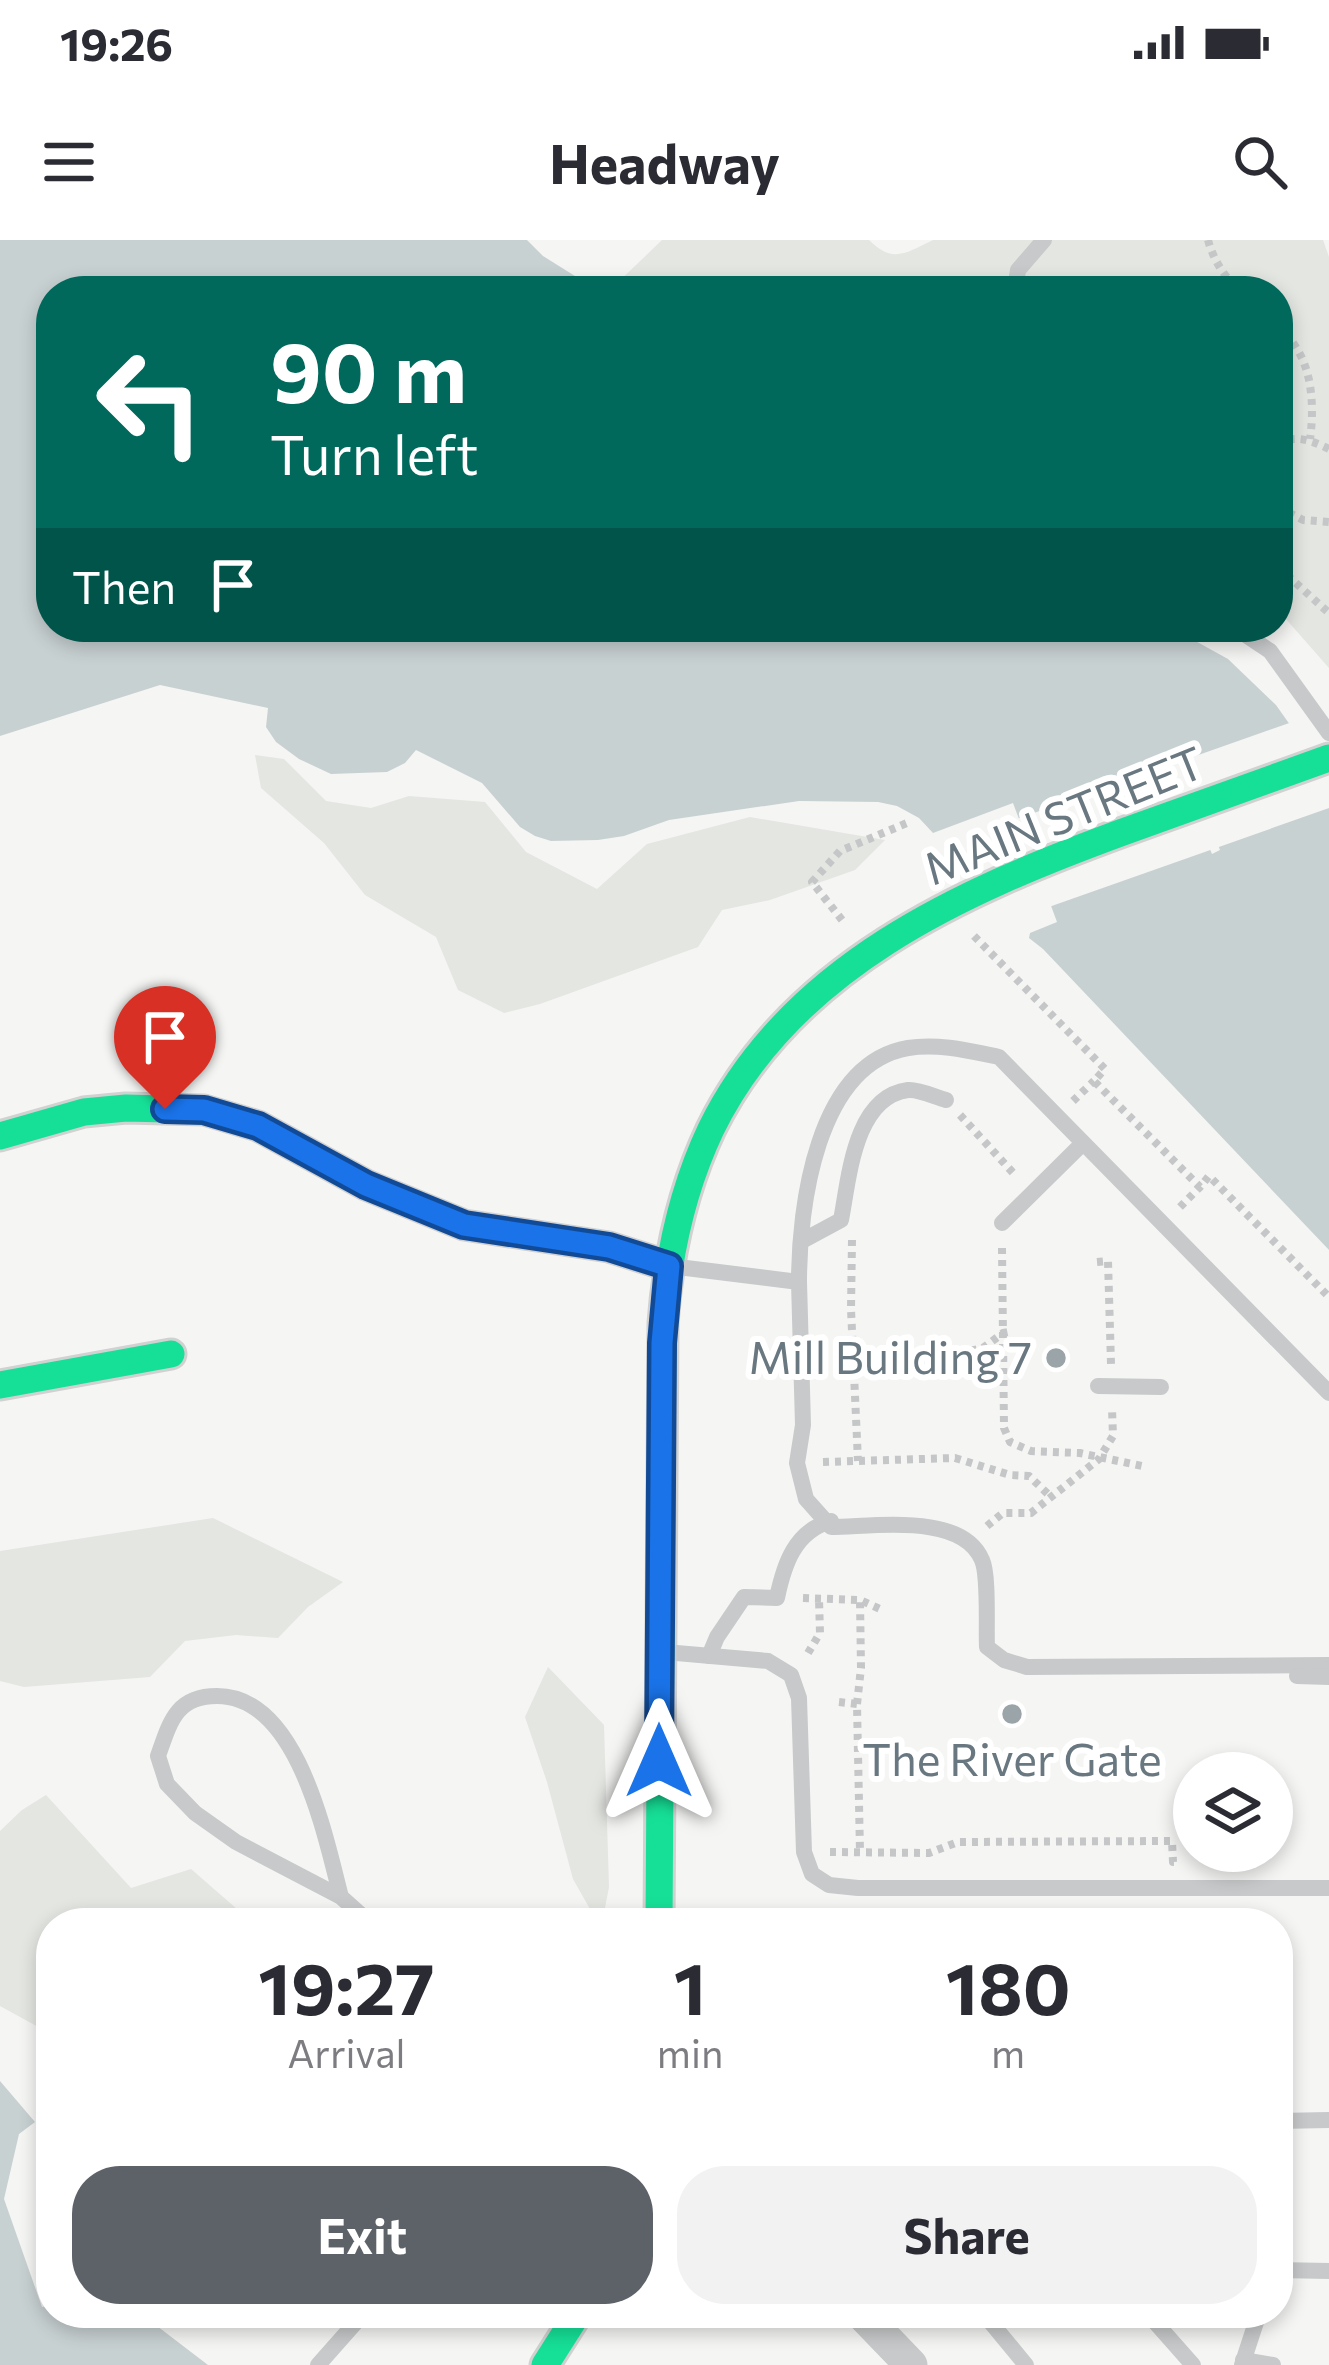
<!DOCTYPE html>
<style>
:root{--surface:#fff;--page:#f2f2f3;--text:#2b2b33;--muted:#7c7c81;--accent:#5d6168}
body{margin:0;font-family:Commissioner,sans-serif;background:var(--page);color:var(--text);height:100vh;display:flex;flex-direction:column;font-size:45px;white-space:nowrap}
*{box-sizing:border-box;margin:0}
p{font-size:39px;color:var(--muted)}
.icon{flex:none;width:66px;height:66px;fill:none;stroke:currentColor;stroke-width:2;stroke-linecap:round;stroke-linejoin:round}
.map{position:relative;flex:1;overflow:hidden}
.side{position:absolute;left:36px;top:1668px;width:1257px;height:420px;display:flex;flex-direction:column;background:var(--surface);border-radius:48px;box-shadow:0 6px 18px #0003}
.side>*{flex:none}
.hud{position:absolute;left:36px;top:36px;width:1257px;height:366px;border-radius:48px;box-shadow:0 6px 18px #0003;background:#00695c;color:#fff;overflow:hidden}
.fabs{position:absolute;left:1173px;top:1512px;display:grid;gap:24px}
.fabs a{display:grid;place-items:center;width:120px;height:120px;border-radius:50%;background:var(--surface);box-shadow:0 6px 18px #0003;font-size:60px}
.pin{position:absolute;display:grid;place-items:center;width:102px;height:102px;color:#fff;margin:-123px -51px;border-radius:50% 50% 50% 0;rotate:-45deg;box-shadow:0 0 12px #0007}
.pin .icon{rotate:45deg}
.me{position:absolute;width:132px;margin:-66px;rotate:0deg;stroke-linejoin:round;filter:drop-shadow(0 0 9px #0008)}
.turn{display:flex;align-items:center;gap:42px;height:252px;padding:0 36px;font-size:54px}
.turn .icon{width:156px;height:156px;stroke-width:2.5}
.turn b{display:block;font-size:84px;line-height:102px}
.then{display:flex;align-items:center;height:114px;padding:0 36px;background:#0003;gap:24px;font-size:45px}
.eta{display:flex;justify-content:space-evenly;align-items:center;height:204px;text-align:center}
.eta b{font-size:72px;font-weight:700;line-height:84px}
.primary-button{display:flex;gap:24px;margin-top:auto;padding:24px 36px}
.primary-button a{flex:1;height:138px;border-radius:48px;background:var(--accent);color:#fff;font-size:48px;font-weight:700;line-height:138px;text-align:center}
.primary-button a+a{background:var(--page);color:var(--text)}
.status{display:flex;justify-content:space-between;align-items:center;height:84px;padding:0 60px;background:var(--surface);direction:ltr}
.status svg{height:33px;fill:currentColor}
header{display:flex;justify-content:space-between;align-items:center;height:156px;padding:0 36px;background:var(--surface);font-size:54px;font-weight:700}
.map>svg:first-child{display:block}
.green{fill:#e4e6e2}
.water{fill:#c8d1d2;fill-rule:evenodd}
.pier{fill:#f5f5f4}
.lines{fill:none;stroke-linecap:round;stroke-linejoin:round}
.fast-casing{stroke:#d1d1d1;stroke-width:33}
.path{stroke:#c5c6c7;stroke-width:8;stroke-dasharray:6 6;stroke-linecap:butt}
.lane{stroke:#c7c9ca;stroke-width:16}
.street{stroke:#c7c9ca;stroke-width:33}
.fast{stroke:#16e098;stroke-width:27}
.route-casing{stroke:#114b97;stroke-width:30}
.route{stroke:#1a73e8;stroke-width:21}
.poi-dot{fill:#9aa4a9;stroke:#fff;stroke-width:4.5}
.labels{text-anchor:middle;stroke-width:12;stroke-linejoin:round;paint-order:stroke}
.street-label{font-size:45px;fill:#697880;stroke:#fff}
.poi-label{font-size:45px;fill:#697880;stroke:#fff;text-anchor:end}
</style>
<div class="status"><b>19:26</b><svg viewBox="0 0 49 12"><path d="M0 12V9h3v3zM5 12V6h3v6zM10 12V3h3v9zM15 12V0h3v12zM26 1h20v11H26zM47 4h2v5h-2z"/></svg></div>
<header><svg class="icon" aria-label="menu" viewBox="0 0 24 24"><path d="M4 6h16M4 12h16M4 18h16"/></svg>Headway<svg class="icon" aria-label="search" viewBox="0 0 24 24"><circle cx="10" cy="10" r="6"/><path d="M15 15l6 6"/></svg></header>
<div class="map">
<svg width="1329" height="2125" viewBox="0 0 1329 2125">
<rect width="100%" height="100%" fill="#f5f5f4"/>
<g class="green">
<path d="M662 0H869C893 24 906 13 933 0H1323L1329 17V428L1278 370V51L610 50Z"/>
<path d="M255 515 284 519 326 561 371 568 409 556 485 562 526 612 597 649 647 604 750 577 885 600 855 630 770 660 722 670 698 707 540 764 504 773 458 750 436 697 365 655 324 603 261 548Z"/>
<path d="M213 1278 343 1342 308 1367 278 1398 236 1395 185 1401 150 1437 24 1447 0 1441V1311Z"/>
<path d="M548 1427 604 1485 609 1647 602 1683H598L573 1639 547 1542 525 1477Z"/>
<path d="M46 1555 131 1648 191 1629 253 1683H51V1794L0 1766V1591L22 1570Z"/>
</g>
<g class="water">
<path d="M0 0H527L543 16 599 51H51V387H1170L1228 419 1276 465 1329 540V1010L1043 709 1029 698 1030 693 1057 682 1013 563 933 593 919 578 897 566 878 562 799 561 669 580 624 596 598 600 551 601 535 596 520 587 482 543 416 510 405 523 387 532 331 534 299 519 276 502 266 487 268 468 160 445 0 496ZM1183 518 1220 610 1212 614 1174 522Z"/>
<path d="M0 1841 35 1882 19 1894 4 1959 42 2067 51 2065V2073H140L208 2125H0Z"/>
</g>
<path class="pier" d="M1295 481 1329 530V568L1046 668 1014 580Z"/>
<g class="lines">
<defs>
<g id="fast">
<path d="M0 896 84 872 126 868 204 870 258 886 366 945 464 985 609 1007 669 1026"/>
<path d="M0 1145 171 1114"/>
<path d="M659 1683 663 1083C668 1016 682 950 711 889 791 726 962 651 1123 592 1191 568 1260 543 1329 518"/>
<path d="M545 2125 578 2073"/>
</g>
</defs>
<use href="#fast" class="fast-casing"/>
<g class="path">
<path d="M1208 0C1213 19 1225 39 1241 51"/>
<path d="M1278 84C1284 92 1292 100 1297 109 1313 134 1314 171 1310 199"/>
<path d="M1278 205C1293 193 1313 201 1329 209"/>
<path d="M1278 267 1303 280 1329 282"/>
<path d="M1278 327 1329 373"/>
<path d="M842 680 812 642 840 611 907 583"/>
<path d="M974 696 1105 829 1094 841 1200 947 1209 936 1329 1057"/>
<path d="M1073 861 1094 841"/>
<path d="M960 875 1015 935"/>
<path d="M1180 967 1200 947"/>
<path d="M852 1000 851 1069 858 1221"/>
<path d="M1002 1008 1004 1188 1010 1202 1031 1211 1080 1213 1142 1226"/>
<path d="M1097 1022 1108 1021 1111 1124"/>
<path d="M959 1113 983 1108 1003 1093 1013 1091"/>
<path d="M823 1222 955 1218 1010 1235 1029 1236 1050 1256"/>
<path d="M987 1286 1003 1273H1031L1099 1219 1113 1196 1112 1169"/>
<path d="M803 1358 860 1360 880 1369"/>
<path d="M808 1413 820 1393 819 1359"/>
<path d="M839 1462 857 1464 860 1612"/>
<path d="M857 1464 861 1428 860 1360"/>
<path d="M830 1612 929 1613 958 1602 1172 1601 1173 1622H1178"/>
</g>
<g class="lane">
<path d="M1015 51 1018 30 1044 0"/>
<path d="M1234 387 1270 411 1329 493"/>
<path d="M1002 983 1083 903"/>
<path d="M802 1001 841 980C849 939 854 857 908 850 919 849 935 857 946 860"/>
<path d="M678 1027 799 1042 803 1185 797 1223 806 1259 831 1287C873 1287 962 1272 982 1320 989 1335 986 1388 987 1407L1004 1420 1027 1427 1329 1425"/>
<path d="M799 1042C799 968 816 824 908 808 938 803 970 811 999 817L1329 1153"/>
<path d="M1098 1146 1161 1147"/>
<path d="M665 1412 768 1421 791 1435 799 1458 804 1612 812 1634 829 1645 858 1648H1329"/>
<path d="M709 1416 717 1397 744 1357 777 1358C784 1324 795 1291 831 1281"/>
<path d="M1297 1436 1329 1437"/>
<path d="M341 1657C325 1596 298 1456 217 1456 176 1456 170 1482 158 1516L167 1544 195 1573 236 1602 341 1657 370 1683"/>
<path d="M1278 1881 1329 1880"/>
<path d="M1278 2030 1329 2031"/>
<path d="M983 2073 1026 2125"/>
<path d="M1147 2073 1193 2125"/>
<path d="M1243 2120 1273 2125"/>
<path d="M318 2125 364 2073"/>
<path d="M1242 2125 1259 2073"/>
</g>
<path class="street" d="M861 2073 911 2125"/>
<use href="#fast" class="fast"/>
</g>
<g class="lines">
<defs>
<path id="route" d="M165 869 204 870 258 886 366 945 464 985 609 1007 669 1026 662 1103 659 1521"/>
</defs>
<use href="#route" class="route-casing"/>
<use href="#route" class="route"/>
</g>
<g class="poi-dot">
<circle cx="1056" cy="1118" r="12"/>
<circle cx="1012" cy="1474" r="12"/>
</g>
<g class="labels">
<g class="street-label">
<text transform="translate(1064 576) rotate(-22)" y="16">MAIN STREET</text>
</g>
<g class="poi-label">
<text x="1032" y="1134">Mill Building 7</text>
<text x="1012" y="1536" text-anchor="middle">The River Gate</text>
</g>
</g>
</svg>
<div class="fabs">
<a><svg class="icon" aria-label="layers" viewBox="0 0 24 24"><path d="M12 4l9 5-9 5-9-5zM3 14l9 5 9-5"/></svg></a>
</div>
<div class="pin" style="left:165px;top:869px;background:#d93025"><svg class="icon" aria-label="arrive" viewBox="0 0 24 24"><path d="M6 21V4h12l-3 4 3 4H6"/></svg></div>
<svg class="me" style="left:659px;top:1521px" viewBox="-20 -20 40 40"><path d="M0-17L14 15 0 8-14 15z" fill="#1a73e8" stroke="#fff" stroke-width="4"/></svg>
<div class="hud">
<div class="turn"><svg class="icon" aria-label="left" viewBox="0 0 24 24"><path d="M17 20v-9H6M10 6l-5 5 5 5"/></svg><div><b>90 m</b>Turn left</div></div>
<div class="then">Then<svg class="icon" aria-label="arrive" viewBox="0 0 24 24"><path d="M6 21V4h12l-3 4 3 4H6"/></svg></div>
</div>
<section class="side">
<div class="eta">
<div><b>19:27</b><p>Arrival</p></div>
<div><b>1</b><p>min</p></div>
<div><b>180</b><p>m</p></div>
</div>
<div class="primary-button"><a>Exit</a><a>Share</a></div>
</section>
</div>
